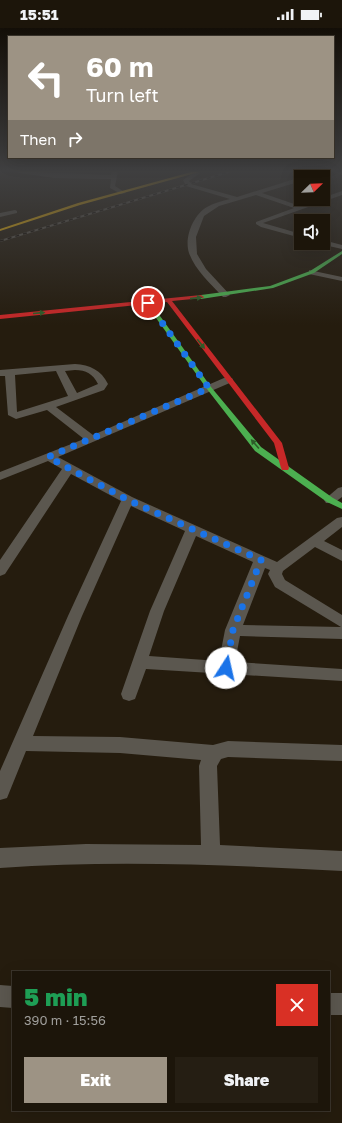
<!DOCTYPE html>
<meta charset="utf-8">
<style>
:root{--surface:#1c150a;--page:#251e13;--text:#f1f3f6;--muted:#a09f9c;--line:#3a342b;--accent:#9d9384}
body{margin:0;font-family:"Golos Text",sans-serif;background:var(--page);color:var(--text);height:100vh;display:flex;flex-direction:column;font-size:15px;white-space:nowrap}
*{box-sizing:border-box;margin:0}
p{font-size:13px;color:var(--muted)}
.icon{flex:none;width:22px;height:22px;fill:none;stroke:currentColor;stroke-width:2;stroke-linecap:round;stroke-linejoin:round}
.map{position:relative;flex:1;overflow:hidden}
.panel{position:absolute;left:12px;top:943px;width:318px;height:140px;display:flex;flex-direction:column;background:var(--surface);border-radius:0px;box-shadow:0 4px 16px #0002,0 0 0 1px var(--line)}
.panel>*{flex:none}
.guide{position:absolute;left:8px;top:8px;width:326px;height:122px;border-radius:0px;box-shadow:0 4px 16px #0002,0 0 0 1px var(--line);background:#9d9384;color:#fff;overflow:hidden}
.needle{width:26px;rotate:67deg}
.tools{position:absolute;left:294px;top:142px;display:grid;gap:8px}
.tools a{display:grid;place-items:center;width:36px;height:36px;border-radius:0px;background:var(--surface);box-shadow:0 4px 16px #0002,0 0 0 1px var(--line);font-size:20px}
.pin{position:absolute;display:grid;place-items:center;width:34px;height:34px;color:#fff;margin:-17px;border:2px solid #fff;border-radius:50%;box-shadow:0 1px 4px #0007}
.me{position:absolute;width:44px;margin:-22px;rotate:10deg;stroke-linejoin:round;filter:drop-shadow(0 0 3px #0008)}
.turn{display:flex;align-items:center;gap:14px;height:84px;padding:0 12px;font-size:18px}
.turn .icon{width:52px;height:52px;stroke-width:2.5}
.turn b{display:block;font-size:28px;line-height:34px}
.then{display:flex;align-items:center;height:38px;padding:0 12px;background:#0003;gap:8px;font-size:15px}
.round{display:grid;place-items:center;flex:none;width:42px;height:42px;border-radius:0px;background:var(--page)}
.summary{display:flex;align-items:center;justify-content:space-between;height:68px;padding:0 12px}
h1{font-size:24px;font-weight:800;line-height:30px;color:#1e9e55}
.action{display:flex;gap:8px;margin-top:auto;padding:8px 12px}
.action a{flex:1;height:46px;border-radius:0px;background:var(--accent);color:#fff;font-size:16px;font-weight:800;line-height:46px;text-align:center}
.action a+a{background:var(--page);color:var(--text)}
.status{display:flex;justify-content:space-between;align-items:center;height:28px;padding:0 20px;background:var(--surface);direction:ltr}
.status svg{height:11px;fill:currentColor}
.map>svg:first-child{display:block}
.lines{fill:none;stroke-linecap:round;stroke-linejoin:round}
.street{fill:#5b574f;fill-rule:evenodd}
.fast{fill:#4caf50;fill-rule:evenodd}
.slow{fill:#ffc107;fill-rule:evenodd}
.jam{fill:#c62828;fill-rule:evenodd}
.rail-casing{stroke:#5d584f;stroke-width:2}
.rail{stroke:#110a02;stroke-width:1.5;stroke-dasharray:4;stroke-linecap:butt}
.oneway{fill:#2e5c29}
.route{stroke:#1a73e8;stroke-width:7;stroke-dasharray:0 12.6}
</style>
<div class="status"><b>15:51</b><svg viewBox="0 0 49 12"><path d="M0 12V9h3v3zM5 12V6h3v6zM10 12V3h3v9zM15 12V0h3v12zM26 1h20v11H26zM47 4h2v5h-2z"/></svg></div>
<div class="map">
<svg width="342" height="1095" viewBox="0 0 342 1095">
<rect width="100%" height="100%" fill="#251c0e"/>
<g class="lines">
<g class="street">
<path d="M6 143 111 147 112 143H118L115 158 126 165 121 166 110 160 111 151 54 150Z"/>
<path d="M317 143H327L313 149H304Z"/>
<path d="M333 143H342V147L334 144Z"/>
<path d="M195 144 200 145 189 153 191 156 237 169 301 149V153L262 165 300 178 342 163V167L263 195 301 206V210L261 199 256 196V194L294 180 256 167 219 178 204 188 196 209 197 226 206 241 230 267 226 269H223C211 256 195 242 189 225 184 210 193 187 207 179 214 175 222 173 230 171L186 158 183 152Z"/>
<path d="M15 182 17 183V185L0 189V185Z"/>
<path d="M323 212 342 217V221L320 216 323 215Z"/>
<path d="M309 242 342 249V253L309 246Z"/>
<path d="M75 336C90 337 101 342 108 356L104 362 56 379 93 407 224 350H232L233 352 232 354 58 429 132 469 277 534 337 490 342 489V499L324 513 342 522V533L315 519 283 543 282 546 285 552 342 587V611L240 608 235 634 342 641V653L146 641 135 671 129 673 123 671 121 666 150 583 185 503 131 478 82 588 33 708 120 709 213 717 228 713 342 717V733L228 729 221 731 217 738 220 817 342 823V843C228 837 114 832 0 840V820L86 816 201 817 199 738 201 732 120 725 26 723 7 770 0 772V743L68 588 121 473 71 446 5 546 0 548V532L62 441 48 433 0 452V444L84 411 47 382 16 391 8 387 5 348H0V342ZM75 342C86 342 93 346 98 356L77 365 65 343ZM56 343 68 368 17 384 15 347ZM196 508 253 534 225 602 219 633 149 628 164 583ZM265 540 270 542 268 546 275 559 341 599 243 597Z"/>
<path d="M342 459V469L334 475H326L324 472 338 460Z"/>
<path d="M0 957 13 958V980L0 979Z"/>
<rect x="329" y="965" width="13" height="22"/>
</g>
<g class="fast">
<path d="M342 223V226L314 245 273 260 201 271 198 269 201 267 270 258 310 243Z"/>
<path d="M146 274H150L211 359 261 419 333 470 342 475V481L327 474 255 423 207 361 146 276Z"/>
</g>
<path class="slow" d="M195 143H203L80 177 0 203V201L78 175Z"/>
<path class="jam" d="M201 267 204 269 203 270 172 273 282 415 289 440 288 442H282L281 440 274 415 167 274 0 291V287Z"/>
<defs>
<path id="rail" d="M0 213 232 143"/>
</defs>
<use href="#rail" class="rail-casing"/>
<use href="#rail" class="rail"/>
</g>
<defs><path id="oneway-solid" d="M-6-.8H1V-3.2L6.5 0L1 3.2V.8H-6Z"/></defs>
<g class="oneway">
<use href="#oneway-solid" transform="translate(196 270) rotate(-6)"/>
<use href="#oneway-solid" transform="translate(39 285) rotate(-5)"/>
<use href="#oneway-solid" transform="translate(201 316) rotate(52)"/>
<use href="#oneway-solid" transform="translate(255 416) rotate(-131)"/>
</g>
<linearGradient id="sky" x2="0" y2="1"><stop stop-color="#140f08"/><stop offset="0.48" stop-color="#404041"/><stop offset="1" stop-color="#404041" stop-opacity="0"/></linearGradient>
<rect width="342" height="297" fill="url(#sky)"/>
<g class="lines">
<path class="route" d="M148 275 209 360 48 429 128 472 261 532 233 602 226 640"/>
</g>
</svg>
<div class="tools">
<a><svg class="needle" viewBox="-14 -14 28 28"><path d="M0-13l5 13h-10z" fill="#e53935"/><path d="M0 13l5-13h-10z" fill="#a09f9c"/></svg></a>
<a><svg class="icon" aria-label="sound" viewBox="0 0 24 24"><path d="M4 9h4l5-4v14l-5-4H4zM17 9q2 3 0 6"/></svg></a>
</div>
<div class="pin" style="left:148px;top:275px;background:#d93025"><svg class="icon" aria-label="arrive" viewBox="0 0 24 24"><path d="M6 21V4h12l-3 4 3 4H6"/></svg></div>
<svg class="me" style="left:226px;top:640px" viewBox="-20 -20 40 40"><circle r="19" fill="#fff"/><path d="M0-13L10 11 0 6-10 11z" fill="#1a73e8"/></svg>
<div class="guide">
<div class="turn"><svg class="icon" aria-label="left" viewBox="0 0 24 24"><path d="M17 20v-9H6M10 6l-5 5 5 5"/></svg><div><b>60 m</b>Turn left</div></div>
<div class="then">Then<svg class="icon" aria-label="right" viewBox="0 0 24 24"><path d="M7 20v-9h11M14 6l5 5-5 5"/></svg></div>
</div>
<section class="panel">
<div class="summary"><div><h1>5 min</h1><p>390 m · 15:56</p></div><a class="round" style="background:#d93025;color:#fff"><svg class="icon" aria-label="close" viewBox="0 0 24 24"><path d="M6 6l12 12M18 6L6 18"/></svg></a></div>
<div class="action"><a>Exit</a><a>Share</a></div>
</section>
</div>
